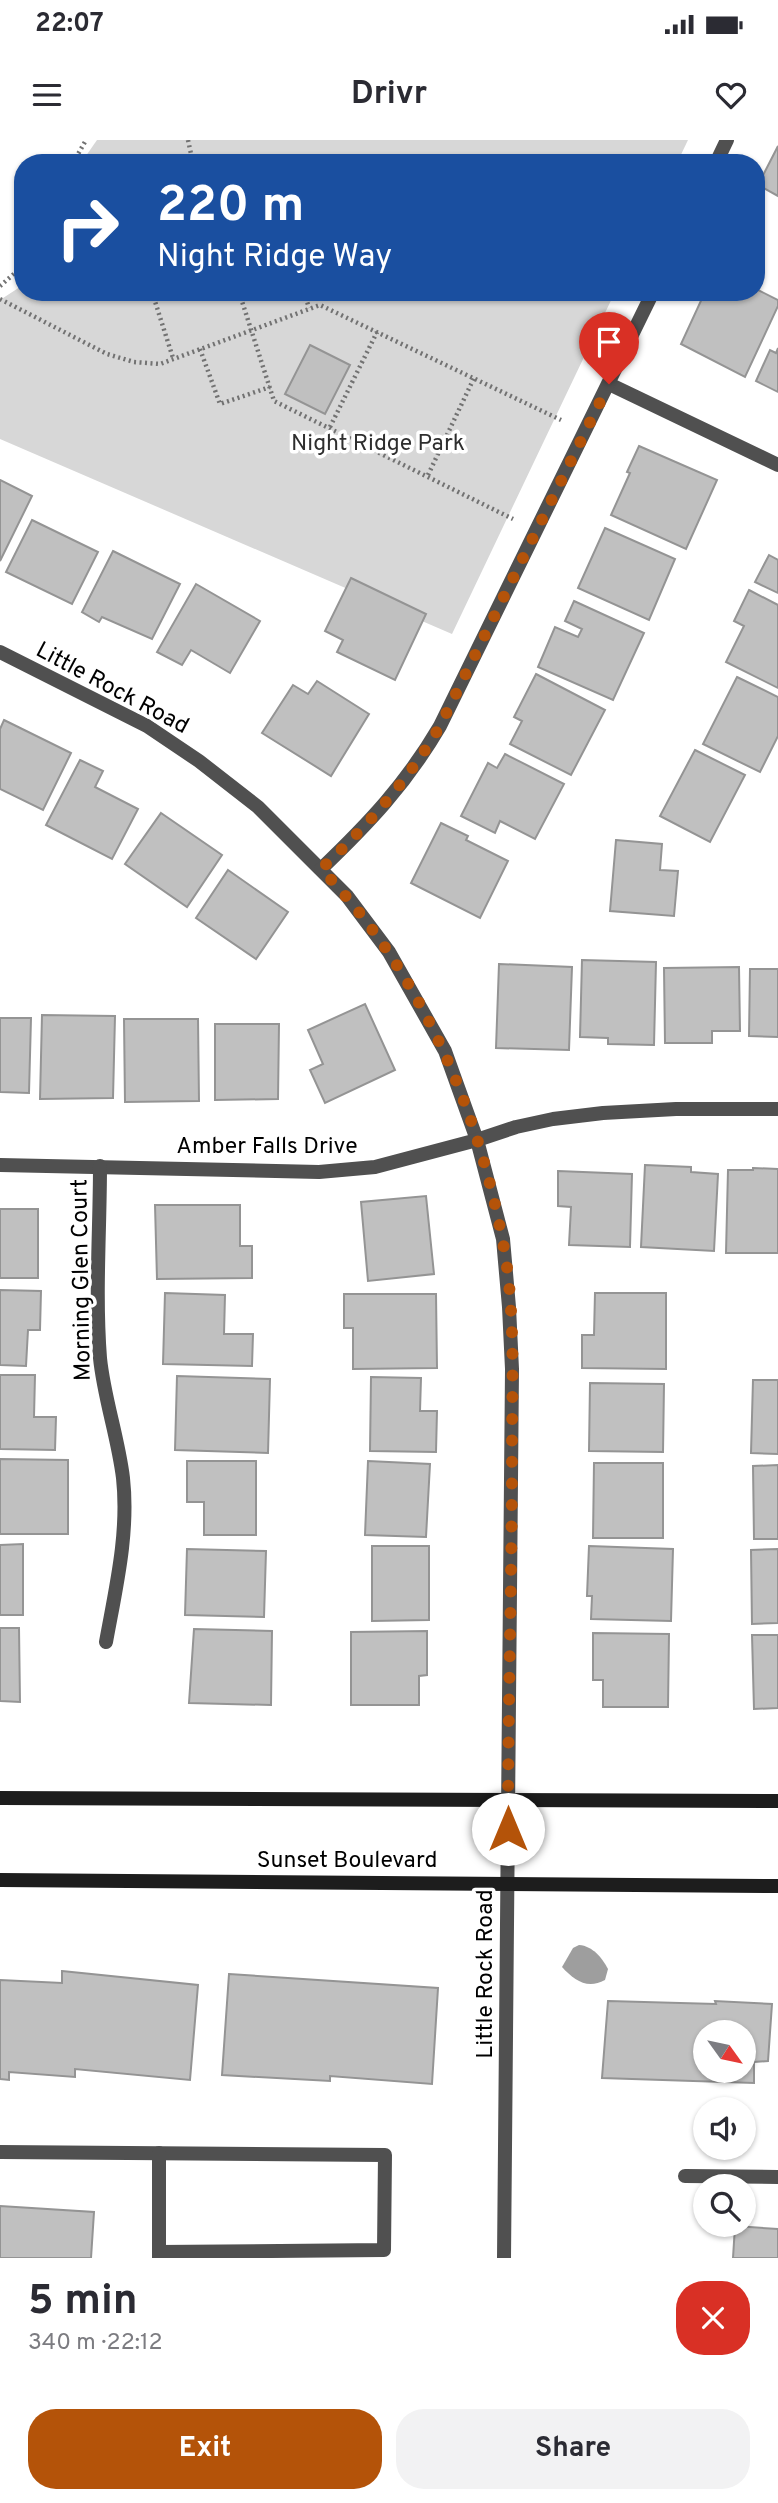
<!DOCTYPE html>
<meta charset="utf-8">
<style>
:root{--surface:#fff;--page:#f2f2f3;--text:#2b2b33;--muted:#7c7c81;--accent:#b45309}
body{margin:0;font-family:Overpass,sans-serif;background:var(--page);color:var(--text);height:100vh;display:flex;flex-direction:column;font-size:26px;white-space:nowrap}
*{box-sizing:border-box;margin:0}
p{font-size:23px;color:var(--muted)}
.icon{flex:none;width:38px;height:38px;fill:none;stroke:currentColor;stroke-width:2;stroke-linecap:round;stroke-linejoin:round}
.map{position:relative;height:2118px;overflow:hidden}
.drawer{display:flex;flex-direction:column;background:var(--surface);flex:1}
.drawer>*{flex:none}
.top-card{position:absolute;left:14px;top:14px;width:751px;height:147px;border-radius:28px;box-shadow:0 2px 5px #0004;background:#1a4fa0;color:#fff;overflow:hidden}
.needle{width:46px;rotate:123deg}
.fabs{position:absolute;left:693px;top:1880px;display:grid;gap:14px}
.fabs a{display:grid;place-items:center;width:63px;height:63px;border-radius:50%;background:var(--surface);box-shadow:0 2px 5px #0004;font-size:35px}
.pin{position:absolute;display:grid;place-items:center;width:60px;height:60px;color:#fff;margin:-72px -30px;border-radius:50% 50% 50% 0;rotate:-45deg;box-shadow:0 0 7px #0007}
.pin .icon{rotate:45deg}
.me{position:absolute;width:77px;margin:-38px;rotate:0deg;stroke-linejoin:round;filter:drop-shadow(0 0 5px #0008)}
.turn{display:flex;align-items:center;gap:24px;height:147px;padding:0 28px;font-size:32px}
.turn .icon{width:91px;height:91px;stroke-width:2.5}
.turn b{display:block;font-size:49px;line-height:60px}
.round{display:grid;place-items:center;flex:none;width:74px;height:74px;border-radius:28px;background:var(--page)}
.summary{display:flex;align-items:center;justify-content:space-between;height:119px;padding:0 28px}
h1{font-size:42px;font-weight:700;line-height:52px}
.primary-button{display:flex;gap:14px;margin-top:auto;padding:14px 28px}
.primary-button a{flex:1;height:80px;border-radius:28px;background:var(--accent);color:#fff;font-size:28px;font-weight:700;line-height:80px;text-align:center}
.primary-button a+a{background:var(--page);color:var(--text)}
.status{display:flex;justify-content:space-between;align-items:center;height:49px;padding:0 35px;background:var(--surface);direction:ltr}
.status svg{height:19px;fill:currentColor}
header{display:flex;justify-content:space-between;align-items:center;height:91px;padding:0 28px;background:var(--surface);font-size:32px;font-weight:700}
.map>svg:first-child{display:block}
.green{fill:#d7d7d7}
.water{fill:#9e9e9e}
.building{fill:#c0c0c0;stroke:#949494;stroke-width:2;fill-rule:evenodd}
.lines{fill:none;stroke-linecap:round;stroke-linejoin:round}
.path{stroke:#727272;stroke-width:4.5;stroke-dasharray:2 3.5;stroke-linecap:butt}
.lane{stroke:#505050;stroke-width:14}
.street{stroke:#505050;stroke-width:14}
.secondary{stroke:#1d1d1d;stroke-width:14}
.route{stroke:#b45309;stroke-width:12;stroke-dasharray:0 21.6}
.labels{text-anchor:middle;stroke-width:7;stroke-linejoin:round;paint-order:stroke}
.park-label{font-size:23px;fill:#2e2e2e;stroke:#fff}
.street-label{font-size:23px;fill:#000;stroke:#fff}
</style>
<div class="status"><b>22:07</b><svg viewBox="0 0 49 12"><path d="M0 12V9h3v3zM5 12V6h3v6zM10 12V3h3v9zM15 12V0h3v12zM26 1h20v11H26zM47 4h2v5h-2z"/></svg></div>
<header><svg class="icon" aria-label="menu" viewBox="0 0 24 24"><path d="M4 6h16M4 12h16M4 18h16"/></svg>Drivr<svg class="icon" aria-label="heart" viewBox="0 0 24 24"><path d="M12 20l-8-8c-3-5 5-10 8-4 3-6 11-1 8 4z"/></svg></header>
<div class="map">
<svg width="778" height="2118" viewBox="0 0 778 2118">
<rect width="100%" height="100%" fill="#fff"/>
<g class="green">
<path d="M97 0H688L677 23H81Z"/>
<path d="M23 145V152H615L452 494 0 299V160Z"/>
</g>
<path class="water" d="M579 1805C593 1806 602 1818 608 1829L605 1840C587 1850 574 1840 562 1827L573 1808Z"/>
<g class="building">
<path d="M778 6V56L758 45Z"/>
<path d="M756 149 778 160V166L745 237 681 204 705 152H756Z"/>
<path d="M310 205 350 225 325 274 285 254Z"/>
<path d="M778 208V252L756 241 770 210 776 213Z"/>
<path d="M639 306 717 340 686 409 611 375 630 333 627 332Z"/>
<path d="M0 340 32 356 0 421Z"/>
<path d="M32 380 98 412 72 464 6 432Z"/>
<path d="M605 388 675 419 649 480 578 448Z"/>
<path d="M113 411 180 444 152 499 102 477 99 482 82 472Z"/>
<path d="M769 415 778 420V453L755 442Z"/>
<path d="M351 438 426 474 395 540 337 512 343 500 325 491Z"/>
<path d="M196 444 260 481 230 533 191 510 182 525 157 512Z"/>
<path d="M749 450 778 465V548L726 522 744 486 734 481Z"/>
<path d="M574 461 644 493 613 560 538 527 555 487 578 497 582 489 565 481Z"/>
<path d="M536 534 605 570 571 635 510 604 522 581 514 577Z"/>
<path d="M737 537 778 557V596L760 632 703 604Z"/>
<path d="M317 541 369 574 331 636 262 593 293 545 308 554Z"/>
<path d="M4 580 71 613 43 670 0 649V589Z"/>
<path d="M695 610 745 635 710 702 660 676Z"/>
<path d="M505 614 564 644 535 699 500 681 495 693 461 676 488 623 497 628Z"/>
<path d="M80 620 103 631 95 647 138 669 112 719 46 685Z"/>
<path d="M161 673 222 715 187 767 125 724Z"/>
<path d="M441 683 468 696 466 700 508 721 480 778 411 743Z"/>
<path d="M616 700 662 704 660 730 678 731 674 776 610 771Z"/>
<path d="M228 730 288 772 256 819 196 778Z"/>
<path d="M582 820 656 822 654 905 608 904V898L580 897Z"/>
<path d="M499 824 572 827 569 910 496 908Z"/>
<path d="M739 827 740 891H712V903H665L664 828Z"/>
<path d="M750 829H778V897L749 896Z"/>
<path d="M365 864 395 930 325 963 310 930 323 924 308 890Z"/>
<path d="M42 875 115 876 113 958 40 959Z"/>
<path d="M0 878H31L29 953 0 952Z"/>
<path d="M124 879H198L199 961 125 962Z"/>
<path d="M215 884H279L278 959 215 960Z"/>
<path d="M645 1025 691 1027V1032L718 1034 714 1111 641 1107Z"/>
<path d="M753 1028 778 1029V1113H726L728 1030H753Z"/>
<path d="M558 1031 632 1034 630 1107 569 1105 571 1067 558 1066Z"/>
<path d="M426 1056 434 1134 368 1141 361 1062Z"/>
<path d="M155 1065H240V1106H252V1138L157 1139Z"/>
<rect x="0" y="1069" width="38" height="69"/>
<path d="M0 1150 41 1151 40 1190H28L26 1226 0 1225Z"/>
<path d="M165 1153 225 1155 224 1194H253L252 1226 163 1224Z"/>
<path d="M595 1153H666V1229L582 1228V1195H594Z"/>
<path d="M344 1154H436L437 1228 353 1229V1188H344Z"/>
<path d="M0 1235H35L34 1277H56L55 1310 0 1309Z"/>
<path d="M177 1236 270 1239 268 1313 175 1310Z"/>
<path d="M371 1237 421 1238 420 1271H437L436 1312 370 1311Z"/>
<path d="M753 1240H778V1314L751 1313Z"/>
<path d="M590 1243 664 1244 663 1312 589 1311Z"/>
<path d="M0 1319 68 1320V1394H0Z"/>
<path d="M187 1321H256V1395H204V1362H187Z"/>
<path d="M368 1321 430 1324 426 1397 365 1395Z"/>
<path d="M594 1323H663V1398H593Z"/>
<path d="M778 1325V1399H754L753 1326Z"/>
<path d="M23 1404V1475H0V1405Z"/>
<path d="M372 1406H429V1480L372 1481Z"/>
<path d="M589 1406 673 1409 671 1481 591 1479 592 1456H587Z"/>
<path d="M187 1409 266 1411 264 1477 185 1475Z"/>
<path d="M778 1409V1483L752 1484 751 1410Z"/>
<path d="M0 1488H19L20 1562 0 1561Z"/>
<path d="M194 1489 272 1491 271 1565 189 1563Z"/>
<path d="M427 1491V1535L419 1536V1565H351V1492Z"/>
<path d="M593 1493 669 1494 668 1567H603V1540H593Z"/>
<path d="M752 1495H778V1568L754 1569Z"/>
<path d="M62 1831 198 1845 190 1940 75 1929V1937L9 1932V1940L0 1939V1840L62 1843Z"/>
<path d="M229 1834 438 1848 432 1944 330 1936V1941L222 1935Z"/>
<path d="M608 1861 716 1864 715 1861 772 1864 768 1921 754 1922V1943L602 1938ZM705 1892H744V1930H705Z"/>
<path d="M0 2066 94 2072 91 2118H0Z"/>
<path d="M735 2086 778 2089V2118H733Z"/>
</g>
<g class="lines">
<g class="path">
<path d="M188 0 193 23"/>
<path d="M73 23 86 0"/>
<path d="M0 146 23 126"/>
<path d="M152 152 173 218"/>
<path d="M239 152 274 261 513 379"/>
<path d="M304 152 309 168"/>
<path d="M0 159 107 214 134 222 160 224 320 165 561 280"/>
<path d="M200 209 220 264 270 247"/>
<path d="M330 287 377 192"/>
<path d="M428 335 474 238"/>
</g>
<g class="lane">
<path d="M0 2012 385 2015 384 2110 159 2112"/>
<path d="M685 2036 778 2037"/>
<path d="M159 2118V2013"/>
</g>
<g class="street">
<path d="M716 23 727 0"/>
<path d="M609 244 778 325"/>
<path d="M0 512 147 586 199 621 258 667 347 756 389 812 445 911 477 1000 503 1099 509 1167 512 1229 504 2118"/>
<path d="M321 729C369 683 406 644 440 586L653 152"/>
<path d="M0 1025 319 1032 375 1027 477 1000 516 987 553 979 603 973 676 969H778"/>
<path d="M100 1026C100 1089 95 1154 100 1218 104 1258 118 1297 123 1338 129 1393 116 1447 106 1502"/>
</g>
<g class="secondary">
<path d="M0 1658 778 1661"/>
<path d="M0 1740 778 1746"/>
</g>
</g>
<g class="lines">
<path class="route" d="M508 1689C508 1562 512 1435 512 1309 512 1241 516 1165 502 1098 476 962 418 829 321 729 368 685 407 642 440 586L609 244"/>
</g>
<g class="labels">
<g class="park-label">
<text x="378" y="310">Night Ridge Park</text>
</g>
<g class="street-label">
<text transform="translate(113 547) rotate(28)" y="8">Little Rock Road</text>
<text x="267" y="1013">Amber Falls Drive</text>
<text transform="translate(80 1140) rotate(-91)" y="8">Morning Glen Court</text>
<text x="347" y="1727">Sunset Boulevard</text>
<text transform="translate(484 1834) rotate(-90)" y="8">Little Rock Road</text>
</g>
</g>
</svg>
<div class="fabs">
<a><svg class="needle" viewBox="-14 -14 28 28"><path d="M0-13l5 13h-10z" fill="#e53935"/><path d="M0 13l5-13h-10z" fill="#7c7c81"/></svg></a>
<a><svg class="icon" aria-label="sound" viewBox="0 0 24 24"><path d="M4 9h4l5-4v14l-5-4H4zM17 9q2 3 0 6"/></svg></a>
<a><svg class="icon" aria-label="search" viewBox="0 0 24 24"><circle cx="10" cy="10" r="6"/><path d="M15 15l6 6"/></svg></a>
</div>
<div class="pin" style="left:609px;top:244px;background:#d93025"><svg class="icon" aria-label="arrive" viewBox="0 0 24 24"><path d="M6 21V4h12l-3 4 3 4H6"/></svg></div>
<svg class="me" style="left:508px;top:1689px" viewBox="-20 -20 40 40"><circle r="19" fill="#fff"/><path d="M0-13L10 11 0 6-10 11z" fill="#b45309"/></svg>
<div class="top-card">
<div class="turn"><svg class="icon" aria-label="right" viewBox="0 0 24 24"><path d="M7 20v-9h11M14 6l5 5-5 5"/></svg><div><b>220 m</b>Night Ridge Way</div></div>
</div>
</div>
<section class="drawer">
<div class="summary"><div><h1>5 min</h1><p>340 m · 22:12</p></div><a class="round" style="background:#d93025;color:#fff"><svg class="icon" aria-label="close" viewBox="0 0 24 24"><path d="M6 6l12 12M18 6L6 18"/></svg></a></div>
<div class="primary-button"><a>Exit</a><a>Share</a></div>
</section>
